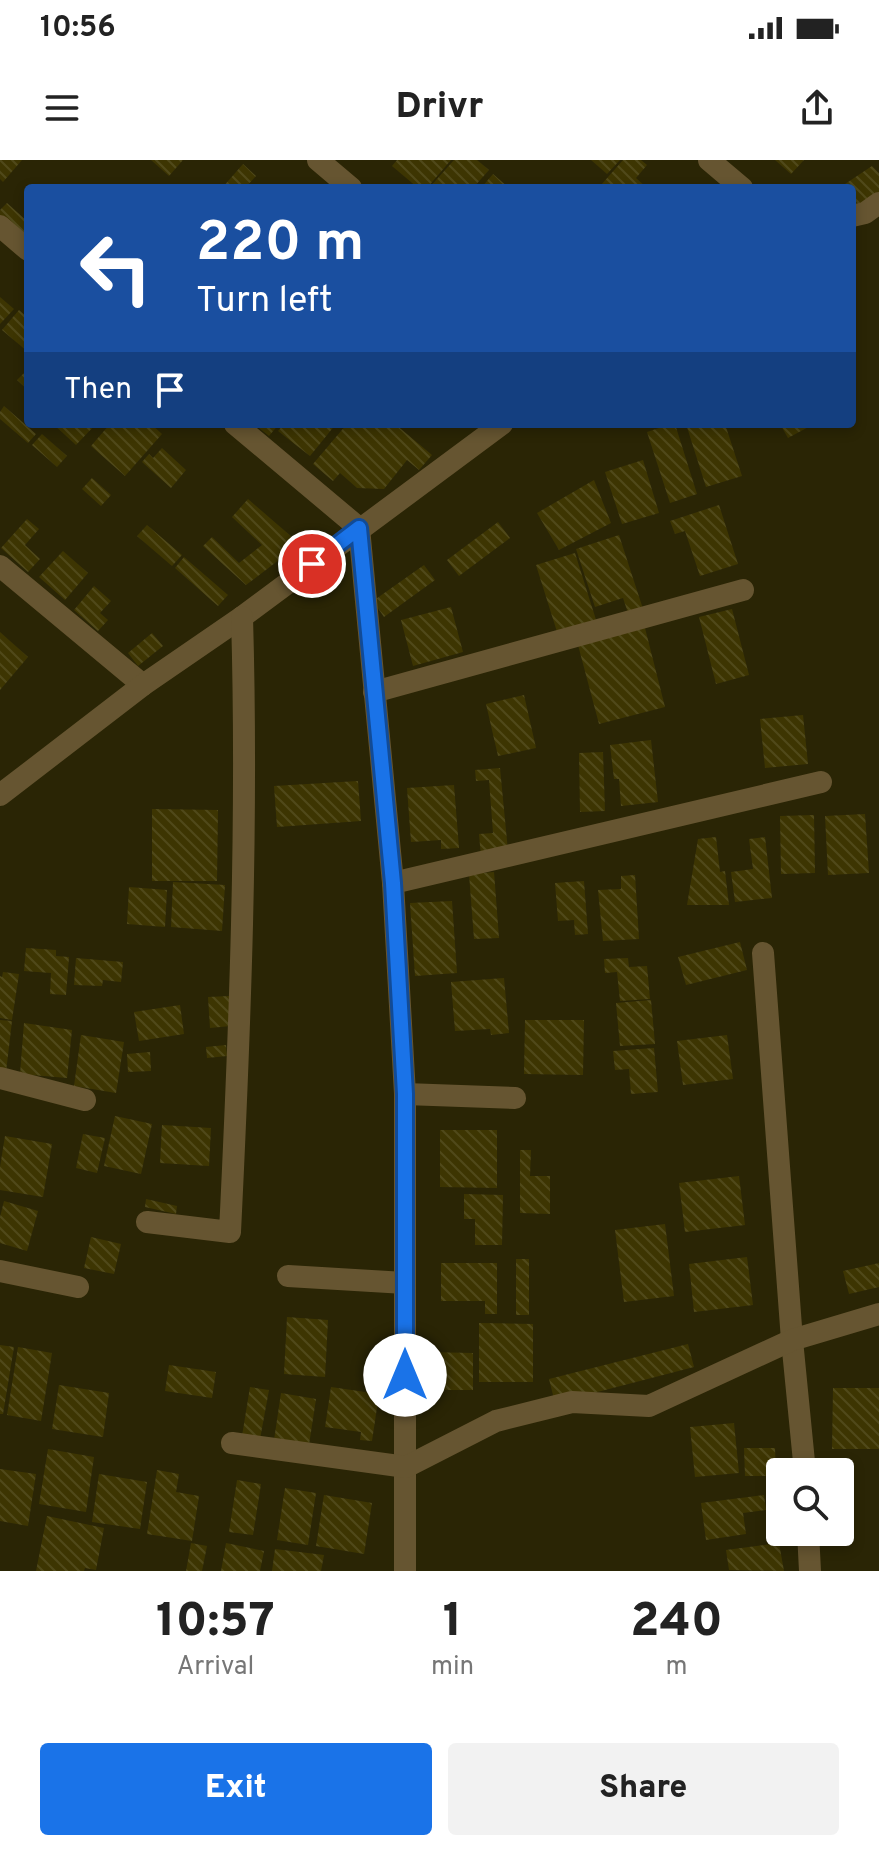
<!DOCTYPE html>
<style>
:root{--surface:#fff;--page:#f2f2f2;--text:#222;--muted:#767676;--accent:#1a73e8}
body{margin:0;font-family:Overpass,sans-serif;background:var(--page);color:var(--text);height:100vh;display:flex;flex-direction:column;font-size:30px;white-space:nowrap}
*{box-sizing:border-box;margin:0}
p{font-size:26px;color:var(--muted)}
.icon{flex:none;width:44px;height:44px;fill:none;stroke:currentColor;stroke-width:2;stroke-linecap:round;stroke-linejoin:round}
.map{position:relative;height:1411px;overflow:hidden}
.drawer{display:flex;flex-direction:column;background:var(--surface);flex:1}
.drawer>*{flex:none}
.top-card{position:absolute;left:24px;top:24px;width:832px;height:244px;border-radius:8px;box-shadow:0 4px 12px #0003;background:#1a4fa0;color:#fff;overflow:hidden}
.fabs{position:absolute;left:766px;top:1298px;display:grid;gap:16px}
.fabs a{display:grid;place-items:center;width:88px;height:88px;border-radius:8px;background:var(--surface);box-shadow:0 4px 12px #0003;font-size:40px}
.pin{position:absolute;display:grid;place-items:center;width:68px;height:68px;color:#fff;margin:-34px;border:4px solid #fff;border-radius:50%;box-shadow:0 2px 8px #0007}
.me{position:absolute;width:88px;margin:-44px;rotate:0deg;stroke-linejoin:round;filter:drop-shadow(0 0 6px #0008)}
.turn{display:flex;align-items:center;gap:28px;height:168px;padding:0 40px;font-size:36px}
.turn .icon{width:104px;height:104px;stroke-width:2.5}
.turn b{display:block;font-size:56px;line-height:68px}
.then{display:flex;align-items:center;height:76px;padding:0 40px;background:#0003;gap:16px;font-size:30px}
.eta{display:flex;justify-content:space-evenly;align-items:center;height:136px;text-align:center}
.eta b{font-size:48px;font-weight:800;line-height:56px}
.cta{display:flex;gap:16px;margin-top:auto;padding:16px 40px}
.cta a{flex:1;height:92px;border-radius:8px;background:var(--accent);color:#fff;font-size:32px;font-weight:800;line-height:92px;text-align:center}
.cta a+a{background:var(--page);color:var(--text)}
.status{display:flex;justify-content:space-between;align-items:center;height:56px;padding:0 40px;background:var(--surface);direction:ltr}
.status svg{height:22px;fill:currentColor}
header{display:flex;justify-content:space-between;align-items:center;height:104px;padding:0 40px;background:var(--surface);font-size:36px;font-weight:800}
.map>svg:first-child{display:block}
.building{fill:url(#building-back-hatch)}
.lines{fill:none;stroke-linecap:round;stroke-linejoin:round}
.minor{stroke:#665531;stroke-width:22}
.route-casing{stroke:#114b97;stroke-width:20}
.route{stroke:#1a73e8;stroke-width:14}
</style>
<div class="status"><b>10:56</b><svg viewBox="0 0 49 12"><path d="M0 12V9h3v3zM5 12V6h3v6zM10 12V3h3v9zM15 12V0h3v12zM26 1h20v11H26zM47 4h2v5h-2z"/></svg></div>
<header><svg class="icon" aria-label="menu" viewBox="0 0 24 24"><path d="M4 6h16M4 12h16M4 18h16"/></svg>Drivr<svg class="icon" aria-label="share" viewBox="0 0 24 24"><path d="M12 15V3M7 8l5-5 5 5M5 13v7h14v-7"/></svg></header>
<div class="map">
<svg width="879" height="1411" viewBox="0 0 879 1411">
<defs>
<pattern id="building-back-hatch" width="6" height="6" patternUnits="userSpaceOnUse" patternTransform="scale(2)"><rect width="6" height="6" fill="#3d3502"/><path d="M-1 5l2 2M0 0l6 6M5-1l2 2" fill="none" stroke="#50491a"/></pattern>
</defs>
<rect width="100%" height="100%" fill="#2a2505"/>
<g class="building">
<path d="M0 0H22L3 22 0 19Z"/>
<path d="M151 0H183L169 16Z"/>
<path d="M397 0H451L427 28H418L392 6Z"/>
<path d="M454 0H477L489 10 473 28H429Z"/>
<path d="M591 0H620L607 14Z"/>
<path d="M623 0H641L647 5 636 18 647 28H604L601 25Z"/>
<path d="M775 0H804L791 14Z"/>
<path d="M243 4 256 16 245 28H222Z"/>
<path d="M872 6 879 13V35L852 53V28H839Z"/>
<path d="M493 14 509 28H481Z"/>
<path d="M7 43 28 62V73L23 79 0 58V50Z"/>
<path d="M0 137 14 149 0 164Z"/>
<path d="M19 150 28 158V192L2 170Z"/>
<path d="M28 209V230L17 220Z"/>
<path d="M4 246 36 274 28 283 0 259V252Z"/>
<path d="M53 264H96L76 285Z"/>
<path d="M110 264H151L162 274 125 316 91 286Z"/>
<path d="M254 264H279L269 276Z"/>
<path d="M284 264H336L310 296 278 271Z"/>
<path d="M347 264H395L432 295 419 310 407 300 384 329 357 328 340 313 333 321 313 304Z"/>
<path d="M671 264H675L697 334 670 343 647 272Z"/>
<path d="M686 264H725L742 316 706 327Z"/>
<path d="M780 264H814L788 278Z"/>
<path d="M42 274 67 296 57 307 32 285Z"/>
<path d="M162 288 186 310 171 328 142 302 149 294 153 298Z"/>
<path d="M643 300 659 353 622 364 605 312Z"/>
<path d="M92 318 111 335 101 346 82 329Z"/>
<path d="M594 320 611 363 559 390 537 353Z"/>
<path d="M248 339 300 384 246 425 203 386 212 377 239 403 262 385 232 357Z"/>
<path d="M719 345 738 404 700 416 685 371 675 374 670 361Z"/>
<path d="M27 359 39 369 25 385 40 399 28 412 1 388Z"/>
<path d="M498 362 510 378 459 416 447 400Z"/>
<path d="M147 365 182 395 172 406 137 376Z"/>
<path d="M619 375 644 452 629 456 623 438 595 447 576 389Z"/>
<path d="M63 391 88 413 65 440 39 417Z"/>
<path d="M575 393 597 463 558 475 536 405Z"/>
<path d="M184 397 228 435 218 446 175 408Z"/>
<path d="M424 405 435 420 384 457 373 441Z"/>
<path d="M94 426 111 441 100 453 108 460 98 471 74 450Z"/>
<path d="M451 447 463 492 413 506 401 460Z"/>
<path d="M732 449 749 515 716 524 699 457Z"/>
<path d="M645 468 665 547 599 564 578 485Z"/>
<path d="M0 472 28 497 0 530Z"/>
<path d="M152 473 163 486 138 506 128 493Z"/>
<path d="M524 535 536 588 498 596 486 544Z"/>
<path d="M803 555 808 604 765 608 760 559Z"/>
<path d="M651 580 658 642 621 646 619 619H614L610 585Z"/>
<path d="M603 592 605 651 580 652 579 593Z"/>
<path d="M500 608 508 691 481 697 479 674 493 673 489 620 476 621 475 610Z"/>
<path d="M358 621 361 661 277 667 274 626Z"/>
<path d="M454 625 459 688 441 689V680L411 682 407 628Z"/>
<path d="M152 649 218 650 217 721H152Z"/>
<path d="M865 654 869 713 828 715 825 656Z"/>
<path d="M814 655 815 713 781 714 780 656Z"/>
<path d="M716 677 720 712 725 711 729 745H687L698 679Z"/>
<path d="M765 677 772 738 735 742 731 712 753 709 749 679Z"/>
<path d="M494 712 499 778 474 779 469 714Z"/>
<path d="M635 715 639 779 603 781 598 730 621 729V716Z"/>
<path d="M584 721 588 774 575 775 574 760 558 761 555 723Z"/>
<path d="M173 722 225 725 222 771 171 767Z"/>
<path d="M129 727 167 730 165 767 127 764Z"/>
<path d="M452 741 457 813 415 816 410 743Z"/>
<path d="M740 782 747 810 686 825 678 797Z"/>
<path d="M26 788 56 790V796L69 797 66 835 50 834 51 813 24 811Z"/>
<path d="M76 798 123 802 121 822 103 820 102 826 74 825Z"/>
<path d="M628 798 629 807 647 806 650 839 620 841 617 812 605 813 604 799Z"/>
<path d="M3 812 19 814 12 860 0 858V816L2 817Z"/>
<path d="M504 818 509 873 491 875 490 869 455 871 451 822Z"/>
<path d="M229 836 231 866 210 868 208 837Z"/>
<path d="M651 840 655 884 620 886 616 843Z"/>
<path d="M180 845 184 874 139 881 134 852Z"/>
<path d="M0 860 12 861 6 912 0 909Z"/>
<path d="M525 860H584L583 915 524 914Z"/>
<path d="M24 863 72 870 67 918 20 914Z"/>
<path d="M81 875 124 882 116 933 74 926Z"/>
<path d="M727 875 733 919 683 925 677 881Z"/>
<path d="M226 885 227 896 207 898 206 887Z"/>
<path d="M654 888 658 932 631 934 629 909 615 910 613 891Z"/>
<path d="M150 892 151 911 128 912 127 894Z"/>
<path d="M115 956 152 964 141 1014 104 1006Z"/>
<path d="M162 965 211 968 209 1006 160 1003Z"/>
<path d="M440 970H497V1028L440 1027Z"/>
<path d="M83 974 105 978 97 1013 76 1008Z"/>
<path d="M5 976 52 984 43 1037 0 1030V1007Z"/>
<path d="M520 990H531L530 1016H550V1054L520 1053Z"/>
<path d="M739 1016 745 1065 685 1072 679 1023Z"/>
<path d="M464 1034 503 1035 502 1085H475V1059H464Z"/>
<path d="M146 1039 177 1046 176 1054 145 1047Z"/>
<path d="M4 1041 38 1051 27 1091 0 1083V1057Z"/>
<path d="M665 1064 674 1136 624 1142 615 1070Z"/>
<path d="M91 1077 121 1084 114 1114 84 1108Z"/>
<path d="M747 1097 753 1145 694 1152 689 1104Z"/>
<rect x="516" y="1099" width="13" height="56"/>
<path d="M441 1103H497V1154H485V1141H441Z"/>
<path d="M879 1103V1127L849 1134 843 1111Z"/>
<path d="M287 1157 328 1160 325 1217 284 1214Z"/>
<path d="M479 1163 533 1164V1222H479Z"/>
<path d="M688 1184 694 1207 555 1243 549 1219Z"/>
<path d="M0 1185 14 1187 3 1254H0Z"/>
<path d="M18 1187 52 1193 41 1261 7 1255Z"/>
<path d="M427 1192 473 1193V1230H427Z"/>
<path d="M169 1205 216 1212 212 1238 165 1231Z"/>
<path d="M59 1225 109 1233 103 1277 52 1269Z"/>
<path d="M250 1227 269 1230 260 1279 242 1276Z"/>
<path d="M331 1227 379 1234 372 1281 360 1280 361 1272 325 1267Z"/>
<path d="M833 1228H879V1289H832Z"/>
<path d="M281 1233 316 1239 309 1285 274 1280Z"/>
<path d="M734 1263 739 1313 695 1317 690 1267Z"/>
<path d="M744 1288H775L776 1316H745Z"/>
<path d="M48 1289 94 1297 86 1352 39 1344Z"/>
<path d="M0 1309 36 1314 28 1366 0 1361Z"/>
<path d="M157 1310 179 1314 176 1332 199 1336 192 1381 147 1374Z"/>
<path d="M99 1314 147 1322 140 1369 92 1362Z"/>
<path d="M237 1320 261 1324 253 1375 229 1372Z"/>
<path d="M285 1328 316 1333 308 1385 277 1380Z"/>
<path d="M324 1335 372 1343 364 1394 316 1386Z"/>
<path d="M764 1335 766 1350 743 1353 746 1374 706 1380 701 1343Z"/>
<path d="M47 1356 104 1368 96 1410 85 1408 84 1411H36Z"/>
<path d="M191 1383 207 1386 202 1411H186Z"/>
<path d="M226 1383 264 1391 260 1411H221Z"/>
<path d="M779 1383 784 1411 729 1410 726 1390Z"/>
<path d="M275 1389 324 1395 321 1411H272Z"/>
</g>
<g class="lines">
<g class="minor">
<path d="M318 0 351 28"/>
<path d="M709 0 742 28"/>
<path d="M852 56 865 53 879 43"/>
<path d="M0 66 28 90"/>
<path d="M235 264 359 368 393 723 405 934V1411"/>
<path d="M0 406 143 525"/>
<path d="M374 532 743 430"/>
<path d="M0 635 143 525 242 457 502 264"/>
<path d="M393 723 821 622"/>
<path d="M763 793 792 1180 805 1312"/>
<path d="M0 918 85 940"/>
<path d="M405 934 515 938"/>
<path d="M147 1062 230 1072C240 867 248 662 242 457"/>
<path d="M0 1111 78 1127"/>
<path d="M288 1116 405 1123"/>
<path d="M232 1283 406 1307 496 1261 572 1242 649 1246 792 1180 879 1154"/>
<path d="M808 1372 810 1411"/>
</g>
</g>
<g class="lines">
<defs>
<path id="route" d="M312 404 359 368 393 723 405 934V1215"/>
</defs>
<use href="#route" class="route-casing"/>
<use href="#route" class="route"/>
</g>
</svg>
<div class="fabs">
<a><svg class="icon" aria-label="search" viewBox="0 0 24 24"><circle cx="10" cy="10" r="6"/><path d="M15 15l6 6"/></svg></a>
</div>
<div class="pin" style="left:312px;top:404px;background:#d93025"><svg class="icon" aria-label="arrive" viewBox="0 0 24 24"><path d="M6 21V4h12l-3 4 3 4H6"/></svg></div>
<svg class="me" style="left:405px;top:1215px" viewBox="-20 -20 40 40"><circle r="19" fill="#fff"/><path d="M0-13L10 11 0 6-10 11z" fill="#1a73e8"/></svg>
<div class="top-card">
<div class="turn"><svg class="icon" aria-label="left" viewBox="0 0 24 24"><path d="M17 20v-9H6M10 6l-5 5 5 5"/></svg><div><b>220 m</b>Turn left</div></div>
<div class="then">Then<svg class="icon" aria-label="arrive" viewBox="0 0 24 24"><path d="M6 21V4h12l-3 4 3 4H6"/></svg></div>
</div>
</div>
<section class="drawer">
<div class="eta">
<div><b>10:57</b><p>Arrival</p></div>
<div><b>1</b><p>min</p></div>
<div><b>240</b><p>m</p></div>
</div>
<div class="cta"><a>Exit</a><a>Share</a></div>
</section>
